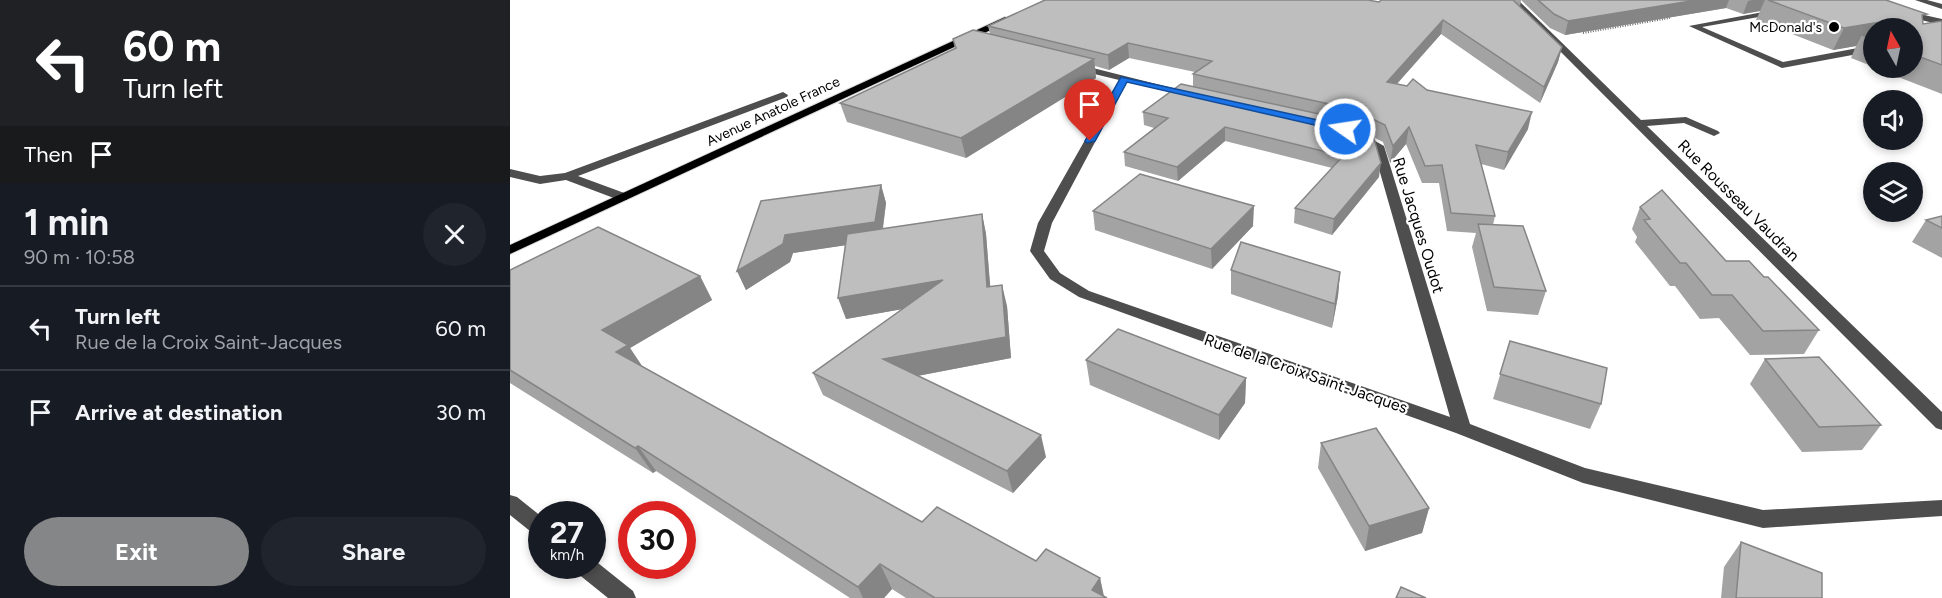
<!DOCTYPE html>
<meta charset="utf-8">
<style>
:root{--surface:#171b24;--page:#20242c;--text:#f1f3f6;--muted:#9ea1a6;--line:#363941;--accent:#858687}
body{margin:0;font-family:Figtree,sans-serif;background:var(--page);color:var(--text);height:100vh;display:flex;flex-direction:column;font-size:22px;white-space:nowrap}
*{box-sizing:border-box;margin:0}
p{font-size:20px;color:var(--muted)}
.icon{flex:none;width:33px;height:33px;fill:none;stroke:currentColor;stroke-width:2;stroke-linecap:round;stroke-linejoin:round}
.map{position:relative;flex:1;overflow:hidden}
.side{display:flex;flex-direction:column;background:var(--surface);width:510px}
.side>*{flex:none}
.hud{background:#202124;color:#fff;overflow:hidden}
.needle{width:39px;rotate:351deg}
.fabs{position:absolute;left:1353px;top:18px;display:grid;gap:12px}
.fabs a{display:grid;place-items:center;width:60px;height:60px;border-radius:50%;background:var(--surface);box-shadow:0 3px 9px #0003;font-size:30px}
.speed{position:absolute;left:18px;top:501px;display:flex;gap:12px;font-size:30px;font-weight:700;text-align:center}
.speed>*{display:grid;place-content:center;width:78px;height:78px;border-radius:50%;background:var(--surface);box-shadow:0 3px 9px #0003;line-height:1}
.speed small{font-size:15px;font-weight:400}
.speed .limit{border:9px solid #d22;background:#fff;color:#111}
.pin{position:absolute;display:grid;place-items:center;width:51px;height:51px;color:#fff;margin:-62px -26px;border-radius:50% 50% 50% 0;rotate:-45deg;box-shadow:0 0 6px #0007}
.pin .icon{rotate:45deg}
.me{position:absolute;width:66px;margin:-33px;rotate:283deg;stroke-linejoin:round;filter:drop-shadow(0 0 4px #0008)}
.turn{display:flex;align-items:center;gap:21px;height:126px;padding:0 24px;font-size:27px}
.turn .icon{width:78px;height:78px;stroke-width:2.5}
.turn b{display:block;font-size:42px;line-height:51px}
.then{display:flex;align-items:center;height:57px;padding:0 24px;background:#0003;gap:12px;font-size:22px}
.round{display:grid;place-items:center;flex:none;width:63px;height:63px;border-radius:32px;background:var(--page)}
.headline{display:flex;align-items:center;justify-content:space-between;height:102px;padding:0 24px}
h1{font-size:36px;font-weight:700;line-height:45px}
.primary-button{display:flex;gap:12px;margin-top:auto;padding:12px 24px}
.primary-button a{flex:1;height:69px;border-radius:36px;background:var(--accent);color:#fff;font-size:24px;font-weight:700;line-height:69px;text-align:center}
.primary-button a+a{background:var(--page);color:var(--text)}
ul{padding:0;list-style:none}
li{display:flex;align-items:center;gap:18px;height:84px;padding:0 24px;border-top:2px solid var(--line)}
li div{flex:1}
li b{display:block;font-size:22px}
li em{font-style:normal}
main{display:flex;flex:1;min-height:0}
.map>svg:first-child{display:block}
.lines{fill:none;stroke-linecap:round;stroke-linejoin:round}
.major-casing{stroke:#dbdbdb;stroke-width:2}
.path{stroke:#707070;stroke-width:2;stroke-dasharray:1 1.5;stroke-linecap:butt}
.minor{fill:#4e4e4e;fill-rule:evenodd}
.major{fill:#000;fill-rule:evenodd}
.wall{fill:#a3a3a3}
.shaded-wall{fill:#858585}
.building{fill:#bebebe;stroke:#858585;stroke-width:1.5}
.route{fill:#1a73e8;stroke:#114b97;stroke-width:1.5}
.poi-dot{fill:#000;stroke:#fff;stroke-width:2}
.labels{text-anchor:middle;stroke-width:4.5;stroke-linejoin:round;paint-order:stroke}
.far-poi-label{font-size:14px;fill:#000;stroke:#fff;text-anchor:end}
.far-street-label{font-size:14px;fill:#000;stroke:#fff}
.street-label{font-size:16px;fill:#000;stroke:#fff}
</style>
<main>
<section class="side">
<div class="hud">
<div class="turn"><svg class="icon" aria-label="left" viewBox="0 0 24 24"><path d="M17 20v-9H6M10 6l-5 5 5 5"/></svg><div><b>60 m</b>Turn left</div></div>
<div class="then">Then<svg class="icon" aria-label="arrive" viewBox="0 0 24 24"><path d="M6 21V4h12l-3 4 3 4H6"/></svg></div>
</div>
<div class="headline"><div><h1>1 min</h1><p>90 m · 10:58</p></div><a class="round"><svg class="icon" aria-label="close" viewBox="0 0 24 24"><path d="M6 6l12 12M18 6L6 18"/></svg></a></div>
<ul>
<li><svg class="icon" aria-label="left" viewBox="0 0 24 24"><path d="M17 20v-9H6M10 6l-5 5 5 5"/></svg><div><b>Turn left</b><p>Rue de la Croix Saint-Jacques</p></div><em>60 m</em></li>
<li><svg class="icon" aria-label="arrive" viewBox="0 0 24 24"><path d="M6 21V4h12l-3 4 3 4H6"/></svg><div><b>Arrive at destination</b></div><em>30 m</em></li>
</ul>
<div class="primary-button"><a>Exit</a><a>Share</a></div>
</section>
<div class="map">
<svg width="1432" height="598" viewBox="0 0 1432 598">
<rect width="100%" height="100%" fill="#fff"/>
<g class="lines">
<defs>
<path id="major" d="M495 17 499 20 498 22 0 254V245Z"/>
</defs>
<use href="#major" class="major-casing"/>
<path class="path" d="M1073 33 1160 18"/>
<g class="minor">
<path d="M999 0H1008L1131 120 1176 117 1208 131 1210 133 1204 136 1174 123 1137 126 1432 412V430L1426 428Z"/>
<path d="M1358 0H1368L1383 8 1432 19V25L1377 12Z"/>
<path d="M1405 0H1417L1432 4V9Z"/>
<path d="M1269 9H1272V13L1192 27 1273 62 1364 45V51L1272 68 1179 26Z"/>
<path d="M567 64 686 94 681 97 617 82 542 223 534 251 550 273 579 291 940 417 863 148 841 135 843 133H851L874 146 960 424 1075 468 1253 510 1432 500V516L1253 528 1073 483 946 433 569 297 540 279 520 251 528 223 609 80 564 69 562 67Z"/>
<path d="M273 92 278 95 277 97 68 176 117 194V200H109L56 180 30 184 0 177V169L30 176 55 173Z"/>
<path d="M0 495 7 497 32 517V538L25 535 0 515Z"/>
<path d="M83 559 123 591 126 598H98L67 573 65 566H82Z"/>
</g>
<use href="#major" class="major"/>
</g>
<g class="wall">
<path d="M871 0H1011L1010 7 1052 47 1048 62 1030 103 931 34 887 84 917 90 1018 129 994 170 971 164 985 216 983 225 1036 291 1028 315 977 311 962 247 966 233 937 231 929 183H912L896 144 880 163 873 142 863 137 869 177 822 235 784 223 785 208 822 168 715 141 668 181 615 166 614 152 644 128 634 125 633 112 683 87V74L685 72 619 58 599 70 585 66 586 78 456 158 337 122 330 103 445 49 443 39 480 34 478 26 869 2Z"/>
<path d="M1011 0H1376L1413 21V24L1432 21V94L1365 68H1402V28H1364V67L1341 58 1346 46 1323 50 1246 20 1250 11 1233 14 1216 8 1055 35 1040 28Z"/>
<path d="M371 185 376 203 373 229 472 214 476 234 480 287 497 306 501 358 407 376 536 457 503 493 313 395 303 373 392 309 336 319V245L283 253 280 262 236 290 227 271Z"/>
<path d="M1130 207 1216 261 1254 277 1309 330 1294 354 1240 355 1209 318 1190 319 1165 286H1160L1125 242 1127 237 1122 229Z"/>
<path d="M583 211 743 226 702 269 585 230Z"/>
<path d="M1432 216V258L1402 242 1416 220Z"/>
<path d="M0 270 190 276 202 300 120 348 132 366 412 522 526 561 590 578 594 596 597 598H396L382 589 374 598H340L146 471 143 473 0 383Z"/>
<path d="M721 270 830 272 828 296 822 328 721 294Z"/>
<path d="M1000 341 1091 404 1080 429 983 399Z"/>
<path d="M1255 359 1371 425 1352 450 1292 452 1240 384Z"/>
<path d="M576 360 736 378 735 403 709 440 580 385Z"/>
<path d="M811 443 919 508 912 533 855 551 808 468Z"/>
<path d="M1231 542 1312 598H1211L1214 567Z"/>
</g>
<g class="shaded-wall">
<path d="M1187 0H1219L1216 8 1055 35 1058 21Z"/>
<path d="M1242 0H1255L1250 11 1233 14 1238 1Z"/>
<path d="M933 20 931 34 875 97 877 82Z"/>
<path d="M1377 21 1373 28H1364V39L1352 35 1346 46 1323 50 1334 28Z"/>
<path d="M618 43 619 58 599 70 598 55Z"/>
<path d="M1052 47 1048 62 1030 103 1034 87Z"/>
<path d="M584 59 586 78 456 158 451 138Z"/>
<path d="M1022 112 1018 129 994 170 998 152Z"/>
<path d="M715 127V141L668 181 667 167Z"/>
<path d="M899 127 896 144 880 163 883 146Z"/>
<path d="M871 163 869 177 822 235 824 219Z"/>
<path d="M371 185 376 203 371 240 283 253 280 262 236 290 227 271 275 235Z"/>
<path d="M744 206 743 226 702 269 701 249Z"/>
<path d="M472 214 476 234 482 308 477 287Z"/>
<path d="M830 272 828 296 822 328 825 304Z"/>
<path d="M190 276 202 300 120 348 134 369 122 376 92 330Z"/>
<path d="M433 280 439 301 336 319 328 298Z"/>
<path d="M492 285 497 306 501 358 381 381 373 359Z"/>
<path d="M736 378 735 403 709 440V415Z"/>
<path d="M531 435 536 457 503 493 497 471Z"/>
<path d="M128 446 146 471 143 473 125 448Z"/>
<path d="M919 508 912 533 855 551 859 526Z"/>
<path d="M370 564 382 589 374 598H353L348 587Z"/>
<path d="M590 578 594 598 582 590Z"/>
</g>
<g class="building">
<path d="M535 0H858L869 2 871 0H1003L1052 47 1034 87 933 20 877 82 897 86 903 79 917 90 1022 112 998 152 966 145 985 216 941 213 932 165 915 166 899 127 883 146 875 125 842 109 683 74 702 61 618 43 598 55 478 26Z"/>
<path d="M1028 0H1187L1058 21 1044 14Z"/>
<path d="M1258 0H1376L1417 14 1412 15 1413 24 1432 21V65L1402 54V28H1376L1377 21 1334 28Z"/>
<path d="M463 30 584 59 451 138 330 103 446 48 443 39Z"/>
<path d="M1364 33V39L1352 35Z"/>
<path d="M671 84 832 119 863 135 871 163 824 219 785 208 833 156 715 127 667 167 614 152 658 118 633 112Z"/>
<path d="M630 174 744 206 701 249 583 211Z"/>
<path d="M371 185 365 222 275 235 273 244 227 271 251 201Z"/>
<path d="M1152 190 1216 261H1239L1254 277H1258L1309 330 1253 331 1222 295H1202L1176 263H1170L1134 220 1140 219 1130 207Z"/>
<path d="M472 214 477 287 492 285 496 337 373 359 531 435 497 471 303 373 433 280 328 298 337 234Z"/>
<path d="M1432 216V228L1416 220Z"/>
<path d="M968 224 1013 226 1036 291 984 287Z"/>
<path d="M88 227 190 276 92 330 118 345 106 352 412 522 427 507 526 561 536 549 590 578 582 590 597 598H425L370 564 348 587 128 446 125 448 0 370V270Z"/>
<path d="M731 242 830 272 825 304 721 270Z"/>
<path d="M608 329 736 378 709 415 576 360Z"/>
<path d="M1000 341 1097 368 1091 404 990 374Z"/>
<path d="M1309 357 1371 425 1309 427 1255 359Z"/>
<path d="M866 428 919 508 859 526 811 443Z"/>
<path d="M1231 542 1312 573V598H1226Z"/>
<path d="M891 587 916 598H886Z"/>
</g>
<path class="route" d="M611 77 835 126 840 129 835 132 617 82 585 141 577 143 575 141Z"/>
<circle class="poi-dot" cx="1324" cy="27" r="6"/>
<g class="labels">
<g class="far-poi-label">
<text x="1312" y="32">McDonald's</text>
</g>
<g class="far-street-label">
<text transform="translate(263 111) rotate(-25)" y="5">Avenue Anatole France</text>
</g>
<g class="street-label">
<text transform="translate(1229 200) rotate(45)" y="6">Rue Rousseau Vaudran</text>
<text transform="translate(909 225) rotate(73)" y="6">Rue Jacques Oudot</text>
<text transform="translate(796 373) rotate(19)" y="6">Rue de la Croix Saint-Jacques</text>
</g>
</g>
</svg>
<div class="fabs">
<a><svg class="needle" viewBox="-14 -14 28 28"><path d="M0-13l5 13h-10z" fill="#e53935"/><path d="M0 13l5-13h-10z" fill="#9ea1a6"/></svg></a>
<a><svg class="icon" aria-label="sound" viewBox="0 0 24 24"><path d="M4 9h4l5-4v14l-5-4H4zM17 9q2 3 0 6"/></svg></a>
<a><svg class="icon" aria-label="layers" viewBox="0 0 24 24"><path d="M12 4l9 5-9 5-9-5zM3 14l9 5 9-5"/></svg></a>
</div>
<div class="speed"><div>27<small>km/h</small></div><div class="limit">30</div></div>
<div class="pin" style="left:580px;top:141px;background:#d93025"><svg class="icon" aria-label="arrive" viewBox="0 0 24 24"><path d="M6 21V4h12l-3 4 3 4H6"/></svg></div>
<svg class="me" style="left:835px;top:129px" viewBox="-20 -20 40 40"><circle r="17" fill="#1a73e8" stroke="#fff" stroke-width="3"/><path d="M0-11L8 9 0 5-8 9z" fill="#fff"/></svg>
</div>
</main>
